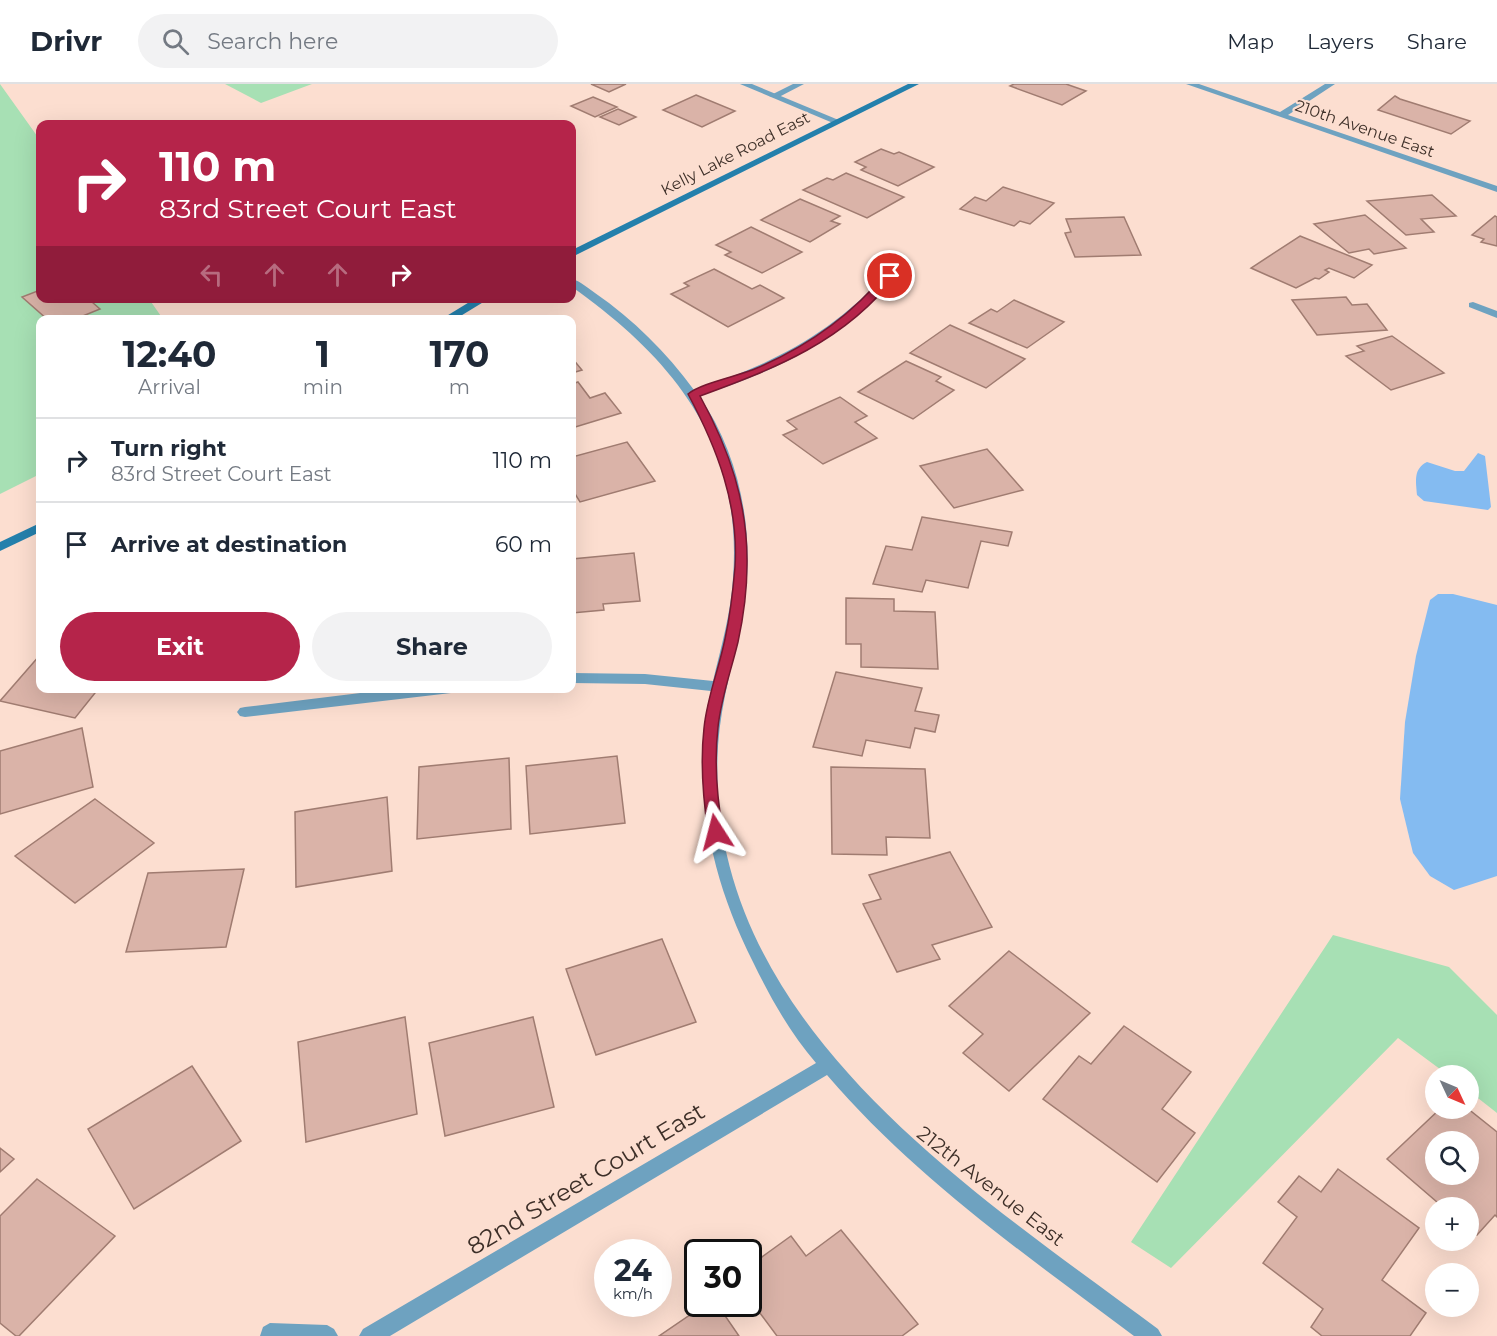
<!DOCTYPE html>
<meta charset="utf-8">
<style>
:root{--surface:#fff;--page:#f2f2f3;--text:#1f2937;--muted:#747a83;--line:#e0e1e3;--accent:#b5244a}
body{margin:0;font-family:Montserrat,sans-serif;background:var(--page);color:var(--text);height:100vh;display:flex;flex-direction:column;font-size:22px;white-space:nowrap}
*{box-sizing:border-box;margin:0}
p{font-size:20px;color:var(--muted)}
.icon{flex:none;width:33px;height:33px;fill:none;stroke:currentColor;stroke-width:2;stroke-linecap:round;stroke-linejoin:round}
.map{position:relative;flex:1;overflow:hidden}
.details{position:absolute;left:36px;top:231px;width:540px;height:378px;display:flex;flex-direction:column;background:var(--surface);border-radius:12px;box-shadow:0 6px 24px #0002}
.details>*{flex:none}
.guide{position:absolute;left:36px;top:36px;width:540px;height:183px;border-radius:12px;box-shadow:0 6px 24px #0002;background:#b5244a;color:#fff;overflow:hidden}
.needle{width:39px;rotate:134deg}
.tools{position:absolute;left:1425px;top:981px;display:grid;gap:12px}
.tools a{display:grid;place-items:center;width:54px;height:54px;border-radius:50%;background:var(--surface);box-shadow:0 6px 24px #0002;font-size:30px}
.speed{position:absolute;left:594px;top:1155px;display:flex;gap:12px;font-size:30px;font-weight:700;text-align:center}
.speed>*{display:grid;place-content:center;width:78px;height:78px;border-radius:50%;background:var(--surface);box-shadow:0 6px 24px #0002;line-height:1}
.speed small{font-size:15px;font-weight:400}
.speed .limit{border:3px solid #111;border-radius:9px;background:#fff;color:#111}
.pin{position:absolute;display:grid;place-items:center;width:51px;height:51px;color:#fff;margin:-26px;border:3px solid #fff;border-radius:50%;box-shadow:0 2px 6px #0007}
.me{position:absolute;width:66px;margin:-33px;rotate:351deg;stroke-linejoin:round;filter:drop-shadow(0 0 4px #0008)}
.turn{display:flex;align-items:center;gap:21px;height:126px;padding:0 24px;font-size:27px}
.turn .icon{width:78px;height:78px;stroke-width:2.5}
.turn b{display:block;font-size:42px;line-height:51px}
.lanes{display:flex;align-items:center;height:57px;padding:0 24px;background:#0003;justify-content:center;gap:30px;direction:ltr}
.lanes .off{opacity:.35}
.eta{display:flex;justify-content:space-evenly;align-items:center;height:102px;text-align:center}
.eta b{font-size:36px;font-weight:700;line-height:42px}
.action{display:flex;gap:12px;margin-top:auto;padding:12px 24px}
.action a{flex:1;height:69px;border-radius:36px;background:var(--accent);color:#fff;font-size:24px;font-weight:700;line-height:69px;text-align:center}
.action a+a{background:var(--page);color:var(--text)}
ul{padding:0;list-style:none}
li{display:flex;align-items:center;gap:18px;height:84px;padding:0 24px;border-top:2px solid var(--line)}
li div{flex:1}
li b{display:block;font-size:22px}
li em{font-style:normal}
header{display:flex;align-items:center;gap:36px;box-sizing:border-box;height:84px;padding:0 30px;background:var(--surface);border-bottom:2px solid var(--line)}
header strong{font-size:28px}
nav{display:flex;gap:33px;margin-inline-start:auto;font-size:21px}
.search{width:420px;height:54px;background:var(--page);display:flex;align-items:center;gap:15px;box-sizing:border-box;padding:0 21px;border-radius:33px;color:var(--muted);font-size:22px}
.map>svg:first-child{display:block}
.green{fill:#a7e0b4}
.water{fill:#84bbf1}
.building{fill:#dab3a8;stroke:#a07c71;stroke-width:1.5;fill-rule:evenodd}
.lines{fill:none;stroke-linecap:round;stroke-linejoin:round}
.lane{fill:#6ea2c0;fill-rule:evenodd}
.street{fill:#6ea2c0;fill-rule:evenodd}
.secondary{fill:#2480ac;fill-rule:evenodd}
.route{fill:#b5244a;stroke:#761730;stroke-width:1.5}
.labels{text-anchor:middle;stroke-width:4.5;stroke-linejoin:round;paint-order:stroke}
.far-street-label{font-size:16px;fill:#3d2f28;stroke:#fcded0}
.street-label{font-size:20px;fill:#3d2f28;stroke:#fcded0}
.near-street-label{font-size:24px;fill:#3d2f28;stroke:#fcded0}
</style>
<header>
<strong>Drivr</strong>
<div class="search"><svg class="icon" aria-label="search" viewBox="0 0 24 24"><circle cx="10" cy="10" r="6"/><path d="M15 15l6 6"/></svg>Search here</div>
<nav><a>Map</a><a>Layers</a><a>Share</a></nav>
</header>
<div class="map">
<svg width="1497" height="1252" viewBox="0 0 1497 1252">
<rect width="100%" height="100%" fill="#fcded0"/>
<g class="green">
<path d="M0 0 40 56V214L149 215 163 235 40 236V390L0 410Z"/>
<path d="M225 0H312L261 19Z"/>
<path d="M1333 851 1449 883 1497 931V1029L1469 1007 1468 992 1448 991 1398 954 1171 1184 1131 1158Z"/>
</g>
<g class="water">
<path d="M1478 369 1485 372 1491 423 1488 426 1424 417 1417 411C1416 397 1413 385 1427 378L1455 387H1464Z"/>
<path d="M1438 510H1453L1497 521V792L1454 806 1430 792 1413 769 1400 715 1405 638 1416 572 1430 516Z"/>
</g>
<g class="building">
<path d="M591 0H626L609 8Z"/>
<path d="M1014 0H1066L1086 7 1062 21 1010 2Z"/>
<path d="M696 11 735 27 702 43 663 26Z"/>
<path d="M1395 12 1400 15 1470 37 1451 50 1378 26Z"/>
<path d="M593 13 617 23 595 33 571 22Z"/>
<path d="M618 25 636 33 619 41 600 33Z"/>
<path d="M881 65 894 70 899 68 934 83 898 102 861 86 866 83 855 78Z"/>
<path d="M846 89 904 113 867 134 803 106 827 94 833 96Z"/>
<path d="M1003 103 1054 119 1030 140 1020 137 1014 142 960 125 975 113 986 117Z"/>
<path d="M1432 111 1456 132 1421 135 1434 148 1406 151 1367 117Z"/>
<path d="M800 115 840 132 831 137 840 140 810 158 761 136Z"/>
<path d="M1365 131 1406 164 1374 170 1369 165 1349 169 1314 140Z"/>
<path d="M1495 132 1497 133V162L1481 158 1484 155 1472 151Z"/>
<path d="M1124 133 1141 171 1075 173 1065 149 1071 148 1066 135Z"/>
<path d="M751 143 802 168 762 189 725 171 731 168 716 161Z"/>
<path d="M1300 152 1372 181 1354 194 1329 184 1325 186 1329 188 1319 195 1315 194 1296 204 1251 184Z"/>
<path d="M714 185 752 205 760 201 784 214 728 243 671 210 689 202 684 199Z"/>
<path d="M40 206V214H102L92 218 100 225 73 236H48L22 213Z"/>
<path d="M1346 213 1352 221 1367 220 1387 246 1317 251 1292 216Z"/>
<path d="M1014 216 1064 238 1027 264 969 239 991 225 997 228Z"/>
<path d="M950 241 1025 275 986 304 910 269Z"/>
<path d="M1392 252 1444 289 1391 306 1346 272 1364 267 1357 262Z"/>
<path d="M572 274 582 286 572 289Z"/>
<path d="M906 277 941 293 936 297 954 306 913 335 858 308Z"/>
<path d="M578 298 590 314 605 309 621 329 572 344V300Z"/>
<path d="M840 313 867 332 855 338 877 354 823 380 783 351 797 345 787 337Z"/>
<path d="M627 358 655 397 580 418 572 405V373Z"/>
<path d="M987 365 1023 406 954 424 920 382Z"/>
<path d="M922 433 1012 448 1008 462 981 457 968 504 926 496 922 508 873 500 886 462 912 466Z"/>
<path d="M634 469 640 517 603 520 604 526 572 529V475Z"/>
<path d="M846 514 894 515V527L935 528 938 585 861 583V560H846Z"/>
<path d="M40 571V604H99L75 634 0 617Z"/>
<path d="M836 588 922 604 915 627 939 631 935 648 915 644 910 664 866 656 862 672 813 663Z"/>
<path d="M82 644 93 703 0 730V667Z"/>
<path d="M617 672 625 739 530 750 526 682Z"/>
<path d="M509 674 511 745 417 755 419 683Z"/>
<path d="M831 683 925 685 930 754 886 753 887 771 832 770Z"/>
<path d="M387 713 392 787 296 803 295 728Z"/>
<path d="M95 715 154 759 75 819 15 772Z"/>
<path d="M950 768 992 843 932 861 940 875 897 888 863 820 881 815 869 791Z"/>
<path d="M244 785 226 863 126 868 148 789Z"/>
<path d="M662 855 696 938 596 971 566 885Z"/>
<path d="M1009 867 1090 929 1009 1007 963 969 983 950 949 922Z"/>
<path d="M405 933 417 1030 306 1058 298 958Z"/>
<path d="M533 933 554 1023 445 1052 429 959Z"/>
<path d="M1124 942 1191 988 1162 1025 1195 1049 1157 1098 1043 1015 1079 972 1091 980Z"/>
<path d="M192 982 241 1057 134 1125 88 1045Z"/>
<path d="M1441 1024H1467L1497 1048V1133L1495 1131 1477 1151 1468 1144V1124H1444L1387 1075ZM1436 1058H1468V1090H1436Z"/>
<path d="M0 1064 14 1075 0 1088Z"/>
<path d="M1338 1085 1419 1144 1382 1196 1426 1229 1410 1252H1322L1311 1243 1323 1225 1263 1179 1297 1133 1278 1118 1299 1092 1321 1108Z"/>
<path d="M37 1095 115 1152 19 1252H16L0 1239V1132Z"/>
<path d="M841 1146 918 1240 902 1252H777L748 1213V1183L791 1152 806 1172Z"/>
<path d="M706 1220H717L739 1252H659Z"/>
</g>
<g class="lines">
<path class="lane" d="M793 0H804L777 14 769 12Z"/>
<g class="street">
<path d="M740 0H752L841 37 833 39Z"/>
<path d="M1186 0H1199L1280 28 1325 0H1335L1288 31 1497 102V108Z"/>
<path d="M890 189 895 192C847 255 773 288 699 312 742 373 756 455 743 528 735 573 721 616 718 662 702 935 967 1103 1158 1245L1162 1252H1134C1026 1171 915 1094 827 991L390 1252H359L363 1245 816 979C790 949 770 913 753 878 709 790 692 705 711 607L645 600 572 599V589L645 590 713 597C721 563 731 529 733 494 743 361 675 276 572 203V195C580 197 588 204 595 209 634 236 666 268 694 306 771 281 831 250 886 190Z"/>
<path d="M1473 218 1497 227V234L1469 223V219Z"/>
<path d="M401 604H458L451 609 245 633 240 632 237 628 240 624 245 623Z"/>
<path d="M270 1239 327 1241 334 1245 338 1252H260L263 1243Z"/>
</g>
<g class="secondary">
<path d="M908 0H919L572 173V166Z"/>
<path d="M476 214H490L454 236H440Z"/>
<path d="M40 439V448L0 467V458Z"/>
</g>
</g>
<path class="route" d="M886 189 895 192C846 257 774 285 700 312 729 365 748 419 747 481 747 505 743 535 738 558 731 587 721 614 718 643 714 678 717 714 723 748L721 752H711L708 748C703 714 700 679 704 644 707 613 719 585 725 555 730 532 733 507 735 483 739 421 717 364 688 310 701 299 739 292 757 284 808 262 851 232 886 189Z"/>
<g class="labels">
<g class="far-street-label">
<text transform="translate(1365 44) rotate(19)" y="6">210th Avenue East</text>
<text transform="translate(735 69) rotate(-27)" y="6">Kelly Lake Road East</text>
</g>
<g class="street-label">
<text transform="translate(991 1102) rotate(38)" y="7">212th Avenue East</text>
</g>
<g class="near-street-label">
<text transform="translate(586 1095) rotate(-31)" y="8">82nd Street Court East</text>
</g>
</g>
</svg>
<div class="tools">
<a><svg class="needle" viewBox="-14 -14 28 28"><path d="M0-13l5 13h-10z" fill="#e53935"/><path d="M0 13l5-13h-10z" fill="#747a83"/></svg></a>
<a><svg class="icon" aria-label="search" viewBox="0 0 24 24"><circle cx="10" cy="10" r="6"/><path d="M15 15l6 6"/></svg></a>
<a>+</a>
<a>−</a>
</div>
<div class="speed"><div>24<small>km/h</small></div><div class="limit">30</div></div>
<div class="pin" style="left:890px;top:192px;background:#d93025"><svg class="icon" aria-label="arrive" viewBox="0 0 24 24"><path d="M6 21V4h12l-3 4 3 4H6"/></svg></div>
<svg class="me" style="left:716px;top:748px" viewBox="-20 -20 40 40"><path d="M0-17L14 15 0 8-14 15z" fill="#b5244a" stroke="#fff" stroke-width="4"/></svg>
<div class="guide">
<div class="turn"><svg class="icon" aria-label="right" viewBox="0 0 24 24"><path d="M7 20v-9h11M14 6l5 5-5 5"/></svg><div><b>110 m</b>83rd Street Court East</div></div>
<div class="lanes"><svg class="icon off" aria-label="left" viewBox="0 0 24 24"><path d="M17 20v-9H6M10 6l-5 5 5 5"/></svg><svg class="icon off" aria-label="ahead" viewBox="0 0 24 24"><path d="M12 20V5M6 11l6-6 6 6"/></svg><svg class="icon off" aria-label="ahead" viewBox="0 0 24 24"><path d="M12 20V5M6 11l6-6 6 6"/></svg><svg class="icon" aria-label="right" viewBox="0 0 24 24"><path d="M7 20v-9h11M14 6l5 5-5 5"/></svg></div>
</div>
<section class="details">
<div class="eta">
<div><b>12:40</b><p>Arrival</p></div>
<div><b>1</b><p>min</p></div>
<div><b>170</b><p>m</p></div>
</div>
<ul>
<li><svg class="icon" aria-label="right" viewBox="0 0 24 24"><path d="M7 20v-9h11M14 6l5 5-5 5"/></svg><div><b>Turn right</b><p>83rd Street Court East</p></div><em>110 m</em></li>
<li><svg class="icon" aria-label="arrive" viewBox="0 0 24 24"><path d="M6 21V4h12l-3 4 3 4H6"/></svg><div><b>Arrive at destination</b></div><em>60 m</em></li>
</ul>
<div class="action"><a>Exit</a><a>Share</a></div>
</section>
</div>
